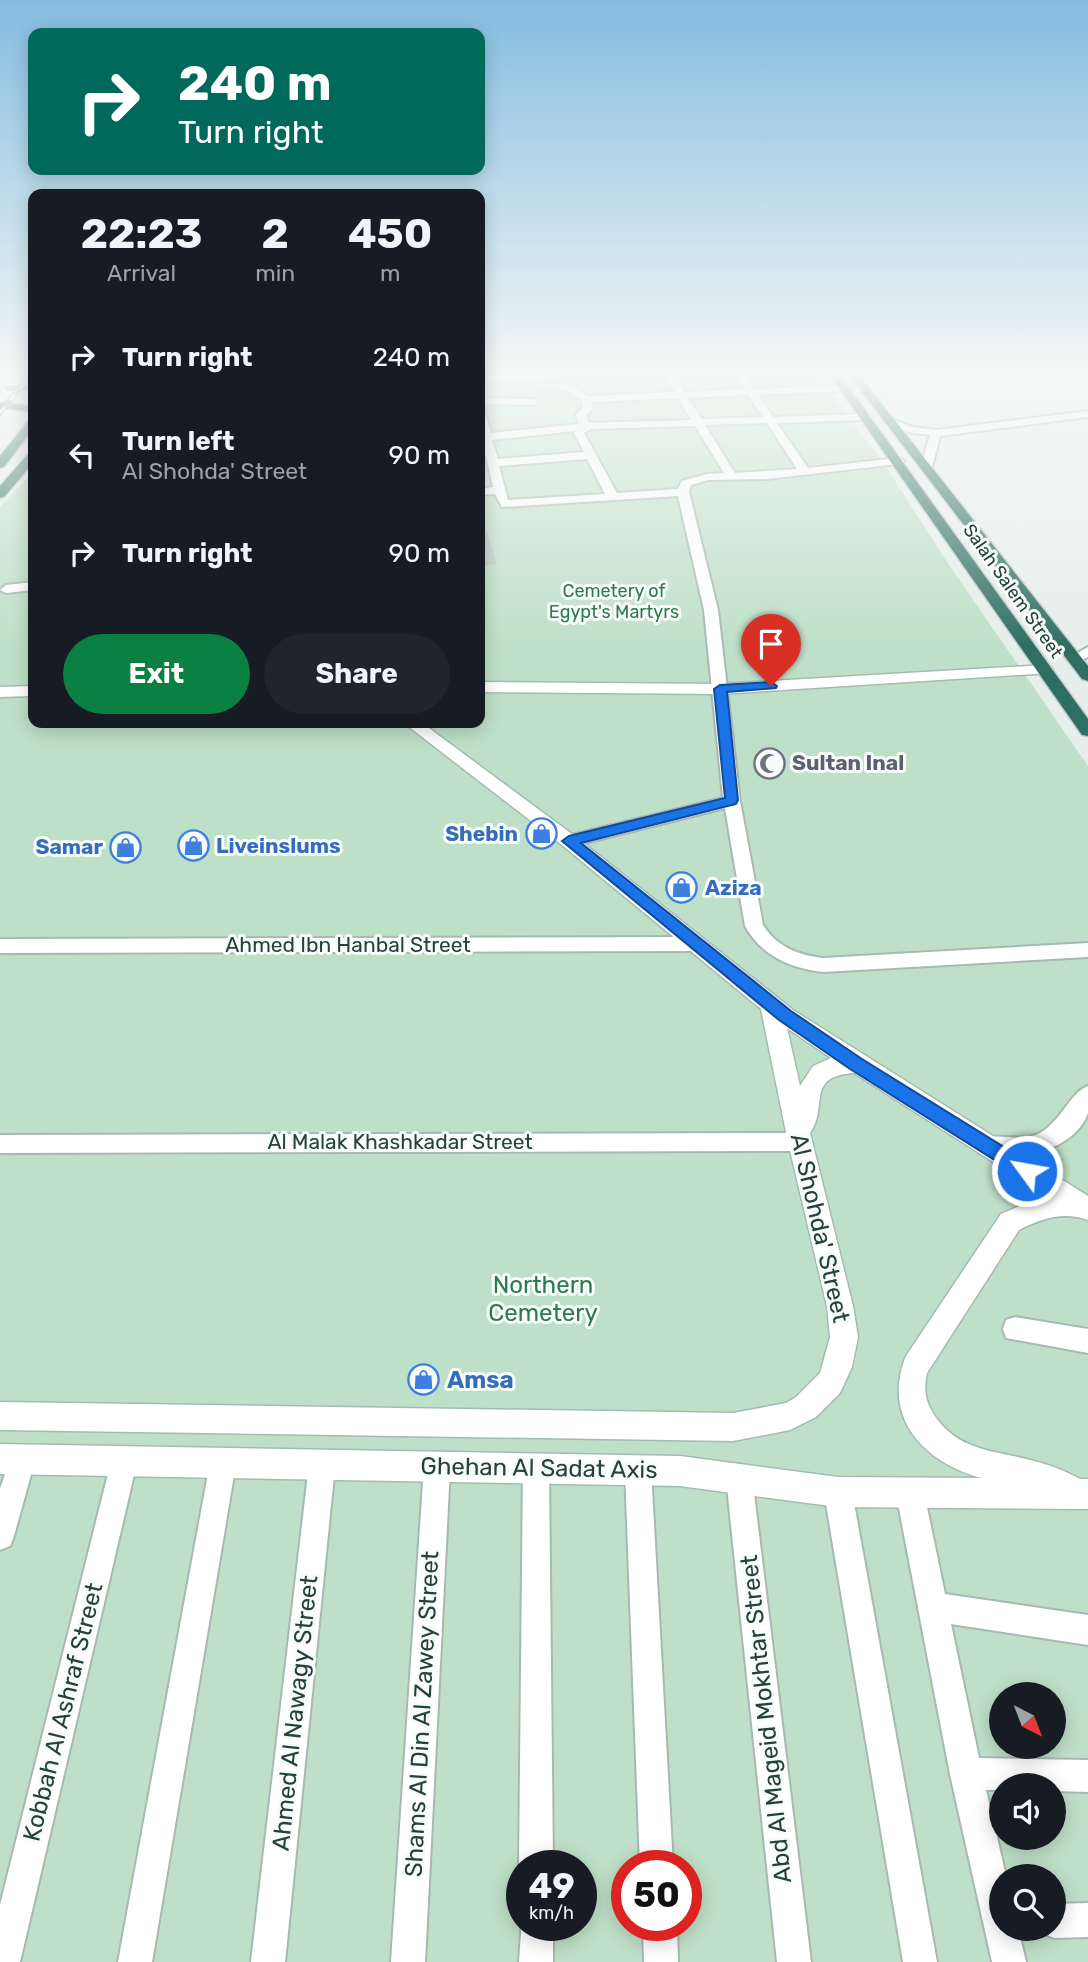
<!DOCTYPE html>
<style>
:root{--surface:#171b24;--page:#20242c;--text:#f1f3f6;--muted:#9ea1a6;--accent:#0b8043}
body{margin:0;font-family:Rubik,sans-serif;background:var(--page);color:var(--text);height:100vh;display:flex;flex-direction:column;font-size:26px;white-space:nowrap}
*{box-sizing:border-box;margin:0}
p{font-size:23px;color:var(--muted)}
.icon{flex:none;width:38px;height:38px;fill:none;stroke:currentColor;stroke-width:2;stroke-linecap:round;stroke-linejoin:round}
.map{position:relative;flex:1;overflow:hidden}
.panel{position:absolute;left:28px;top:189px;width:457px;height:539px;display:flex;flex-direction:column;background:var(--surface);border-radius:14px;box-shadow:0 4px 18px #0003}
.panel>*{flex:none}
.guide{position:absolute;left:28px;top:28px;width:457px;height:147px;border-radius:14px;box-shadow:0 4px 18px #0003;background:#00695c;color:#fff;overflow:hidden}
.needle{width:46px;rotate:138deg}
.fabs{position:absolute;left:989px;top:1682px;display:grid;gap:14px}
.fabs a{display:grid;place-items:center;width:77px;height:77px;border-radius:50%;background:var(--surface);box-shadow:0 4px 18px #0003;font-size:35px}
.speed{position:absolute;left:506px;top:1850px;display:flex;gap:14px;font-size:35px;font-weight:700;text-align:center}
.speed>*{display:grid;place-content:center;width:91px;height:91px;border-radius:50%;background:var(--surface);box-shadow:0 4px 18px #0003;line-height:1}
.speed small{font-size:18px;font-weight:400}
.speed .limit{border:10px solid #d22;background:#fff;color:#111}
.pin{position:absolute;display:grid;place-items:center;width:60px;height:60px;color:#fff;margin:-72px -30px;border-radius:50% 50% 50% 0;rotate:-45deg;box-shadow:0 0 7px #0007}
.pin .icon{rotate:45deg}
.me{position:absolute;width:77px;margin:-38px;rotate:302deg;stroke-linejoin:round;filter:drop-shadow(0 0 5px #0008)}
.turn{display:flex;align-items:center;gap:24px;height:147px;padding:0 35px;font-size:32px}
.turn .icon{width:91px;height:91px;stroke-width:2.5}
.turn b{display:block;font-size:49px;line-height:60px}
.eta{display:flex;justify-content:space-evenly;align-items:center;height:119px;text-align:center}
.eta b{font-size:42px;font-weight:700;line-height:49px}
.primary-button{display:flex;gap:14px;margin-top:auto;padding:14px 35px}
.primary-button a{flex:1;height:80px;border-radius:42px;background:var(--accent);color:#fff;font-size:28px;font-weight:700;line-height:80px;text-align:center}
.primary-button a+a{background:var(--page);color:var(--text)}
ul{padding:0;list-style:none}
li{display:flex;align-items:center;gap:21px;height:98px;padding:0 35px}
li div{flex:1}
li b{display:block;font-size:26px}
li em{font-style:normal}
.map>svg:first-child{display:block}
.green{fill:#bfe0c8;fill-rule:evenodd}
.building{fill:#bbcac4;stroke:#b8c9c2;stroke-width:2}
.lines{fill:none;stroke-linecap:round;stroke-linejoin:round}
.street-casing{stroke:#a8b8b2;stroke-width:4}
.secondary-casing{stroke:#a4bbb3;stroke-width:3}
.highway-casing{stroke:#c2cac8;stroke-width:3}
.street{fill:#fff;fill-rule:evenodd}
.secondary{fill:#fff;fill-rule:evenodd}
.highway{fill:#2f6f62;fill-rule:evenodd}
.rail-casing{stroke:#5f7d75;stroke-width:4.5}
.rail{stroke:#f7fbf9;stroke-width:2.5;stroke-dasharray:8;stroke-linecap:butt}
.route{fill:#1a73e8;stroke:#114b97;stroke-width:2}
.labels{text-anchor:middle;stroke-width:6;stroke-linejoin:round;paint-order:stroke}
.far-park-label{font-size:18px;fill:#2d7a4b;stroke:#f7fbf9}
.far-street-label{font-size:18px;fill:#24423a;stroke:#f7fbf9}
.worship-label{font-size:21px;font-weight:bold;fill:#5b616d;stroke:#f7fbf9;text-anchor:start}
.shop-label{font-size:21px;font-weight:bold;fill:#366cbe;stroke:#f7fbf9;text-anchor:end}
.street-label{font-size:21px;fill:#24423a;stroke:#f7fbf9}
.near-street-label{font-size:24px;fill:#24423a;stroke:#f7fbf9}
.near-park-label{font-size:24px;fill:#2d7a4b;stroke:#f7fbf9}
.near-shop-label{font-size:24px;font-weight:bold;fill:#366cbe;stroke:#f7fbf9;text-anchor:start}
</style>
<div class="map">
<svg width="1088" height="1962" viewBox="0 0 1088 1962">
<rect width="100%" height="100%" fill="#e6efeb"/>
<path class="green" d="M480 371H817L849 419 879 456 945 559 1088 766V1962H0V507L33 472V723H480ZM1001 1694H1054V1746H1001ZM1001 1785H1054V1838H1001ZM522 1866H581V1925H522ZM626 1866H686V1925H626ZM1001 1876H1054V1928H1001Z"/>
<path class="building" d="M480 521H483L495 563 480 565Z"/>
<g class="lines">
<defs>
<g id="street">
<path d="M18 371H28L4 402 0 403V393Z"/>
<path d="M566 371H609L604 374 480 383V377Z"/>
<path d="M662 371H672L685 392 744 389 732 371H742L754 389 849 386 850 388 845 391 758 395 773 417 866 414 871 417 866 420 777 423 808 468 898 458 904 461 898 464 767 479 708 480 691 485 689 492 718 610 740 801 763 925C777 947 798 955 823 958L1088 943V957L823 972C789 968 762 956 745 926L725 808 569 847 563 845 560 841 563 837 723 798 704 610 678 496 502 507 495 494 480 495V489L493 487 480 431V409L485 412 491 433 579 424 576 414 583 407 581 400 565 390 538 387V383L571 385 588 396 675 392ZM748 395 763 417 702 419 688 398ZM678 398 691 420 589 423 586 415 593 408 592 402ZM767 423 797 469 735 473 705 425ZM695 426 724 473 707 474 682 481 678 489 617 493 584 433 591 429ZM575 431 574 433 584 452 498 459 492 440ZM587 459 605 494 508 500 499 466Z"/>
<path d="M480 398 533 399 538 402 533 405 480 404Z"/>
<path d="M1088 411V417L940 436 932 467 926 470 920 467 930 435 907 432 885 422 890 419 913 427 936 430Z"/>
<path d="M33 582V590L6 593 0 590 6 585Z"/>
<path d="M1088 647V657L1074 663 1067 659Z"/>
<path d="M696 937 703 939 705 944 703 949 696 951 0 953V939Z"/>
<path d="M1088 1086C1088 1094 1088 1106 1088 1113 1075 1151 1012 1165 979 1153L976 1146 979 1139C999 1132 1021 1143 1040 1133 1060 1122 1071 1092 1088 1086Z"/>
<path d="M800 1133 808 1135 811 1142 808 1149 800 1151 0 1153V1135Z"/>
<path d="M1015 1317 1088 1329V1353L1006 1338 1003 1329 1006 1320Z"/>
<path d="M22 1447 31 1451 35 1460 14 1536 10 1546 0 1550V1489L13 1451Z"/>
<path d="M124 1449 133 1453 137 1462 20 1962H0V1905L111 1462 115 1453Z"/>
<path d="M223 1450 232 1454 236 1463 152 1962H118L210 1463 214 1454Z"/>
<path d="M322 1452 331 1456 335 1465 285 1962H251L309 1465 313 1456Z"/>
<path d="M437 1454 446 1458 450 1467 425 1962H391L424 1467 428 1458Z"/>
<path d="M536 1455 545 1459 549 1468 553 1866H522V1871L519 1866 523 1468 527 1459Z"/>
<path d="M638 1457 648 1460 651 1470 673 1866H640L625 1470 628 1460Z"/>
<path d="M739 1464 749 1467 752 1477 811 1962H777L726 1477 729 1467Z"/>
<path d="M838 1478 848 1482 852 1492 937 1962H903L824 1492 828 1482Z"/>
<path d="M910 1479 920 1483 924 1493 945 1594 1088 1615V1645L951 1624 979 1758 1088 1760V1792L1054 1791V1785H1001V1790H986L1006 1876H1001V1928H1018L1026 1962H992L950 1774 896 1493 900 1483Z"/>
<path d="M1088 1903V1937L1054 1938 1042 1933 1040 1928H1054V1904Z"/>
<path d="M522 1919V1925H553V1962H519Z"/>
<path d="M643 1925H677L678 1962H644Z"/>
</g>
<g id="secondary">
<path d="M1045 665 1051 667 1053 670 1051 673 720 694 480 692V682L720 684Z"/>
<path d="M33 686V696L0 697V687Z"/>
<path d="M404 723H422L576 837 793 1010 1088 1196V1220C1063 1211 1041 1219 1019 1230L927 1373C923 1392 926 1404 937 1419 961 1452 999 1451 1034 1461 1051 1465 1065 1471 1080 1479H1088V1509L838 1507 680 1486 0 1474V1444L680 1456 838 1477 981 1478C924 1462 881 1418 906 1356L1001 1214 1045 1195 854 1073C804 1076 829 1108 810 1133L853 1306 858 1337 852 1367 840 1393 816 1417 790 1430 733 1441 0 1430V1402L733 1413 786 1403 796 1397 820 1373 830 1337 827 1306 788 1142 761 1009 562 845ZM787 1028 831 1058 813 1066 800 1086Z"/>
</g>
<g id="highway">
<path d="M827 371H837L1088 719V736L1082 735Z"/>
<path d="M846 371H856L1088 666V681L1082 679Z"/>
<path d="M33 384V390L9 391 4 388 9 385Z"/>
<path d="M0 402 33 406V412L0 408Z"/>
<path d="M33 419V429L4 467 0 468V456L29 420Z"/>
<path d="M33 452V463L4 497 0 498V486L29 453Z"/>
</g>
</defs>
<use href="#street" class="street-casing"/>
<use href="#secondary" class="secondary-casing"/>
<use href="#highway" class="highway-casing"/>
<use href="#street" class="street"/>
<use href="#secondary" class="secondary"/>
<use href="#highway" class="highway"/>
<defs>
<path id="rail" d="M0 413 33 373"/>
</defs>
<use href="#rail" class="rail-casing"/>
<use href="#rail" class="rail"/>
</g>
<linearGradient id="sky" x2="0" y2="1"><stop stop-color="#84bce0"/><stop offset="0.58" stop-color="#f4f8f6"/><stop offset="1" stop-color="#f4f8f6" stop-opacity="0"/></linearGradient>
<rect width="1088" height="645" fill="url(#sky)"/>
<path class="route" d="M771 682 777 686 776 688 727 692 738 800 736 804 581 843 791 1011 862 1059 1033 1165 1036 1171 1033 1176 1027 1179 1020 1176 850 1069 779 1020 562 841 569 836 725 798 714 689 720 685Z"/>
<defs>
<symbol id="mosque-ring" viewBox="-11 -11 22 22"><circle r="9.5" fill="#f7fbf9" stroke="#6b7280" stroke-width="1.5"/><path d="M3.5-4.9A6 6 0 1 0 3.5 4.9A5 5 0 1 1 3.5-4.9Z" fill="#6b7280"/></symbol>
<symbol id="shop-ring" viewBox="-11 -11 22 22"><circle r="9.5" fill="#f7fbf9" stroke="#3f7fe0" stroke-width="1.5"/><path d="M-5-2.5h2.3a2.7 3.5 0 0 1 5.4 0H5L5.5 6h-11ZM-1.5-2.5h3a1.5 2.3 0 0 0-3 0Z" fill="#3f7fe0"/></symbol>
</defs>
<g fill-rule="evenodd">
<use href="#mosque-ring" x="752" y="746" width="35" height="35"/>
<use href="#shop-ring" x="524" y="816" width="35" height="35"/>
<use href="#shop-ring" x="176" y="828" width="35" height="35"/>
<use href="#shop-ring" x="108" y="830" width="35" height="35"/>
<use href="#shop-ring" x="664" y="870" width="35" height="35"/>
<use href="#shop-ring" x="406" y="1362" width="35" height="35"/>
</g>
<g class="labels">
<g class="far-park-label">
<text x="614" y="597">Cemetery of<tspan x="614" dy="21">Egypt's Martyrs</tspan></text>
</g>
<g class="far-street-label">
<text transform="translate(1013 591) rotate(55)" y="6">Salah Salem Street</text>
</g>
<g class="worship-label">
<text x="792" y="770">Sultan Inal</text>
</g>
<g class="shop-label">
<text x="518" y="841">Shebin</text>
<text x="216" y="853" text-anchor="start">Liveinslums</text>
<text x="103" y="854">Samar</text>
<text x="705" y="895" text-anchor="start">Aziza</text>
</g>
<g class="street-label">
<text x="348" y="952">Ahmed Ibn Hanbal Street</text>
<text x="400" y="1149">Al Malak Khashkadar Street</text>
</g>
<g class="near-street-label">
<text transform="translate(820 1228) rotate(77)" y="8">Al Shohda' Street</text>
<text transform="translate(539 1468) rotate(1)" y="8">Ghehan Al Sadat Axis</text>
<text transform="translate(63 1712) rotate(-76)" y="8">Kobbah Al Ashraf Street</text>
<text transform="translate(295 1713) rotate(-84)" y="8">Ahmed Al Nawagy Street</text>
<text transform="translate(422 1714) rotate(-87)" y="8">Shams Al Din Al Zawey Street</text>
<text transform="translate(766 1719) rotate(-96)" y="8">Abd Al Mageid Mokhtar Street</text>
</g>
<g class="near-park-label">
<text x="543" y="1293">Northern<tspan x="543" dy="28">Cemetery</tspan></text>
</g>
<g class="near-shop-label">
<text x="447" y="1388">Amsa</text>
</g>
</g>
</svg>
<div class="fabs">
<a><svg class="needle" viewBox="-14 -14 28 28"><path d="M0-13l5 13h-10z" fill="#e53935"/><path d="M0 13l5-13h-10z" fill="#9ea1a6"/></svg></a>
<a><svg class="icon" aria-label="sound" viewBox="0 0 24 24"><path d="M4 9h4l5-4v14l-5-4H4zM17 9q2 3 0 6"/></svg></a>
<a><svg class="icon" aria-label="search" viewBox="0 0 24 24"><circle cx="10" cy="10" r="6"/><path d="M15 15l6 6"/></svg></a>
</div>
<div class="speed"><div>49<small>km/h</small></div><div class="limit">50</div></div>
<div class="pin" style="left:771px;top:686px;background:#d93025"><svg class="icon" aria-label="arrive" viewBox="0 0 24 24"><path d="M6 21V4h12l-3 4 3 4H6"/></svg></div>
<svg class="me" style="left:1027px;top:1171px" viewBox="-20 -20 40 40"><circle r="17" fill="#1a73e8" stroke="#fff" stroke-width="3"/><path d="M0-11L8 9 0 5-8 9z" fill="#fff"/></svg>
<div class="guide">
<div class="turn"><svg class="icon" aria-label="right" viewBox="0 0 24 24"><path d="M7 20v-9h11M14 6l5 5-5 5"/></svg><div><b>240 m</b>Turn right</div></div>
</div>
<section class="panel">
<div class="eta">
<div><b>22:23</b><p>Arrival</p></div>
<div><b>2</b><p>min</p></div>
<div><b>450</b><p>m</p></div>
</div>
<ul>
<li><svg class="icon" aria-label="right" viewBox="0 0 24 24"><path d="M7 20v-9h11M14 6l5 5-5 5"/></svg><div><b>Turn right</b></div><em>240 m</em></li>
<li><svg class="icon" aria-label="left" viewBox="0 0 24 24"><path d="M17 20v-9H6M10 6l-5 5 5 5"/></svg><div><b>Turn left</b><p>Al Shohda' Street</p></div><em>90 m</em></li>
<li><svg class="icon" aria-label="right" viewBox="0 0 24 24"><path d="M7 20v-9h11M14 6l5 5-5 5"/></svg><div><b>Turn right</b></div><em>90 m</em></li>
</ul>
<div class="primary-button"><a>Exit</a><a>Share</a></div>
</section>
</div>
